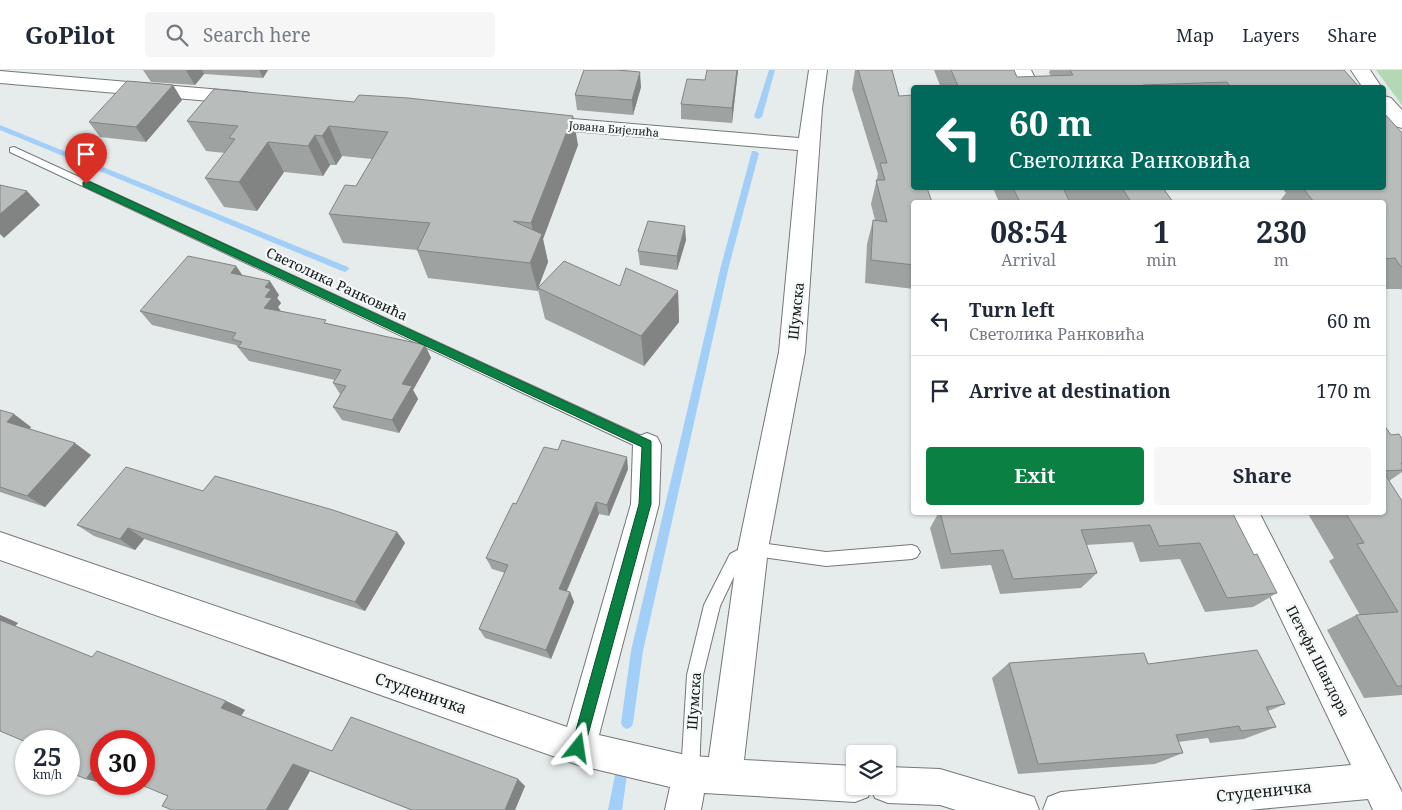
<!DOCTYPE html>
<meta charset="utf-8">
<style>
:root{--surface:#fff;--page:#f6f6f7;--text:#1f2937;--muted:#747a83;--line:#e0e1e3;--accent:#0b8043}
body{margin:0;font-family:"Noto Serif",serif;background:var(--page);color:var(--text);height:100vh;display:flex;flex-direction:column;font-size:19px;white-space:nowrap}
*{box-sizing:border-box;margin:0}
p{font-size:16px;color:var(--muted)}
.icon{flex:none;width:28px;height:28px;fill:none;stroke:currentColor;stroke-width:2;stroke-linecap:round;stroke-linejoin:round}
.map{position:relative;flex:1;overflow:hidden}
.side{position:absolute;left:911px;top:130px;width:475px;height:315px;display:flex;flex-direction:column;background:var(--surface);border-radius:5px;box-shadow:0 1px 4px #0004}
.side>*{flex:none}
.banner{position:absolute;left:911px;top:15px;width:475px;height:105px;border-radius:5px;box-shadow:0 1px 4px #0004;background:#00695c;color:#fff;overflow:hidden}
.buttons{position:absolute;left:846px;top:675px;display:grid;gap:10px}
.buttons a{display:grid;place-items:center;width:50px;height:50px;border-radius:5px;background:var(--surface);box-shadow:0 1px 4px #0004;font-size:25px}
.speed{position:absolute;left:15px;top:660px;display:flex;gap:10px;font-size:25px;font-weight:700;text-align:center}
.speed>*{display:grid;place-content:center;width:65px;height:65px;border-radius:50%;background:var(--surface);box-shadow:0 1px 4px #0004;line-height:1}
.speed small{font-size:12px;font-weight:400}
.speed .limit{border:8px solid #d22;background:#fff;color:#111}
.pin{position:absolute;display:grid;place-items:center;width:42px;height:42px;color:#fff;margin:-51px -21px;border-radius:50% 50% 50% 0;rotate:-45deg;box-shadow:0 0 5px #0007}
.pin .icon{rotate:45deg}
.me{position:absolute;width:55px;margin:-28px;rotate:15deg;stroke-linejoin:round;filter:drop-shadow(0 0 4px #0008)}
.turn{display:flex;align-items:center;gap:18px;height:105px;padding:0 15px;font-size:22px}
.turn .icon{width:65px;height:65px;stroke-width:2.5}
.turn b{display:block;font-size:35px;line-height:42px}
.eta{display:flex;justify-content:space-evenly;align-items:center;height:85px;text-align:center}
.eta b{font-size:30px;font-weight:700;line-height:35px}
.action{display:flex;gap:10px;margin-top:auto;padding:10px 15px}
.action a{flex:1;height:58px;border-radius:5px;background:var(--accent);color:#fff;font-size:20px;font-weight:700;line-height:58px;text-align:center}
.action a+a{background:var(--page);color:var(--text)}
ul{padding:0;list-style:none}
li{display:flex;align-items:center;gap:15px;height:70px;padding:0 15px;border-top:1px solid var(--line)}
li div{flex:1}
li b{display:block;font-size:19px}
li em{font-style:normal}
header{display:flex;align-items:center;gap:30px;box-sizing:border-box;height:70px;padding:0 25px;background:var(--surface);border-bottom:1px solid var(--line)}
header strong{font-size:24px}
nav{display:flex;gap:28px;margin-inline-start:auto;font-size:18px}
.search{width:350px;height:45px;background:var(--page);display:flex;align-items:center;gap:12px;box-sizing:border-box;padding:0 18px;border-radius:5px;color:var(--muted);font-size:19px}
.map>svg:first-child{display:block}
.green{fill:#b4d7b4}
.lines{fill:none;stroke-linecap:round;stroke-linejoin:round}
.stream{fill:#a2cff8;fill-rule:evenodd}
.service-casing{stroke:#737878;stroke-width:2}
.minor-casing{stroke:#737878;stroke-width:2}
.service{fill:#fff;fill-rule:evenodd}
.minor{fill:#fff;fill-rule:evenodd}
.wall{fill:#9ea3a1}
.shaded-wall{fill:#818483}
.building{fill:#b8bdbb;stroke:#818483}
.route{fill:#0b8043;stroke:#07532c}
.labels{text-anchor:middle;stroke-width:4.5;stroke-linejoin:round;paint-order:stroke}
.far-street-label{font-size:11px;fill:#181a19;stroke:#f3f8f8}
.street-label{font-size:14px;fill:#181a19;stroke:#f3f8f8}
.near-street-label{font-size:16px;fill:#181a19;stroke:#f3f8f8}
</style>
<header>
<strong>GoPilot</strong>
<div class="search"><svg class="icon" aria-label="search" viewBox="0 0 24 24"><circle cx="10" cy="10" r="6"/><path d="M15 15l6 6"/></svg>Search here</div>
<nav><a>Map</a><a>Layers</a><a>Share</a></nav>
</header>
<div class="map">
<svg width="1402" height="740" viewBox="0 0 1402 740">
<rect width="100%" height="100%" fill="#e6ebeb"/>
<path class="green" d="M1376 0H1402V35L1401 34Z"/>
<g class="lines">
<g class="stream">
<path d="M769 0H775L762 47 758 49 754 47Z"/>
<path d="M0 55 348 197 349 199 345 202 342 201 0 60Z"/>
<path d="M752 81H755L759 83 729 196 643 581 633 653 631 657 627 659 623 657 621 653 631 581 721 196Z"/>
<path d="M621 699 626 700 627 705 622 740H608L616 700Z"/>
</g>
<defs>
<g id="service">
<path d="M14 77 652 371 654 375 652 379H642L10 82V78Z"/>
<path d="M753 472 826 482 912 475 917 477 920 482 917 487 912 489 826 496 754 486 740 494 720 536 703 605 699 704 696 710 690 713 684 710 681 704 687 605 704 535 730 484Z"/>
</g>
<g id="minor">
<path d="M809 0H827L822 38 805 282 768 479 744 690 855 696V716H888V697L940 699 1034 727 1039 740H956L940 735 888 733 875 728 871 718 868 727 855 732 704 723 701 740H665L670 717 578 695 0 490V462L567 657 631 434 633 375 637 367 647 363 657 367 661 375 659 434 599 665 690 686 709 687 738 479 779 282 798 80 537 58 530 56 527 52 530 48 537 46 799 68Z"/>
<path d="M1013 0H1031L1040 18H1021Z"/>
<path d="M1351 0H1370L1382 18H1363Z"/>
<path d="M0 1 245 22 252 24 255 28 252 32 245 34 0 13Z"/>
<path d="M1384 26 1391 28 1402 40V58L1395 56 1384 44Z"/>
<path d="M1230 442H1259L1402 722V740H1373L1368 729 1249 740H1043L1048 727 1061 722 1351 695Z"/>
</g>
</defs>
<use href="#service" class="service-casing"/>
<use href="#minor" class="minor-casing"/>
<use href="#service" class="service"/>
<use href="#minor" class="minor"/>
</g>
<g class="wall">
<path d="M143 0H268L263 8 204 4 195 15 151 12Z"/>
<path d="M584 0H624L623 1 641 17 633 45 577 40 575 25Z"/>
<path d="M738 0 732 53 681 49V34Z"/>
<path d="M855 0H892L899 26 914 132V219L865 213 867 174 873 150H875L871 134 878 104 852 19Z"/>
<path d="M934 0H1014L1017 7 1051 6 1049 3 1050 0H1344L1360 18H941Z"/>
<path d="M173 15 182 30 146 72 100 67 89 52Z"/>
<path d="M214 19 578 75 543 169 548 192 539 216H620L678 221 679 252 644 296 545 249 538 220V221L428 208 417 180 343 173 329 144 356 116 372 89 342 86 336 95H330L323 106 284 102 257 141 224 137 205 108 225 83 206 81 187 51Z"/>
<path d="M1402 63V220L1401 219H1384V132H1279L1286 123 1282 118H1384Z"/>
<path d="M988 118H1163L1173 132H999L993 118Z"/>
<path d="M686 170 677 200 640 195 638 181Z"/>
<path d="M236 196 243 206 279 225 277 228 281 233 278 237 281 241 329 254 425 275 431 288 413 320 418 329 399 363 342 350 333 337 340 324 333 313 335 310 249 291 236 275 152 255 140 241Z"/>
<path d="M0 340 31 357 30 359 91 385 45 437 0 422Z"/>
<path d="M1384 355 1391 365 1402 369V402L1389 411 1402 431V625L1364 628 1327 560 1356 545H1360L1329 491 1334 488 1307 442H1384Z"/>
<path d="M628 399 609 446 599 444 567 521 570 522 574 532 551 589 485 568 479 559 505 503 492 499 486 488 516 434Z"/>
<path d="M203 421 397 462 405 473 365 541 144 469 135 480 94 466 77 455Z"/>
<path d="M939 442H1232L1254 485 1277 523 1253 537 1205 542 1180 489 1140 492 1133 472 1086 475 1097 503 1081 518 1000 524 991 495 941 499 930 458Z"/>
<path d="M0 545 18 553 15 556 92 587 226 631 245 640 241 646 332 681 525 716 515 740H411L310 701 168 726 101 671V713L86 709 69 671 0 661Z"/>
<path d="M1009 593 1148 594 1285 634 1268 641 1276 657 1244 669 1210 673 1208 668 1178 672 1183 683 1155 694 1018 704 992 608Z"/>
</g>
<g class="shaded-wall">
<path d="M187 0H202L204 4 195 15 186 1Z"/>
<path d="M259 0H268L263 8Z"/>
<path d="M737 0H738L732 53V38Z"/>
<path d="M640 2 641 17 633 45 632 30Z"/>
<path d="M173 15 182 30 146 72 136 57Z"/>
<path d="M573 46 578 75 543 169 548 192 538 218V221L530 193 537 177 531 153Z"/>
<path d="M329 56 342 86 336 95 322 66Z"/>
<path d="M315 65 330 95 323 106 308 76Z"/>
<path d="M268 72 284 102 257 141 239 112Z"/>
<path d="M27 121 40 135 4 168 0 164V144Z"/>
<path d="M685 156 686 170 677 200V186Z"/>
<path d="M236 196 246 211 231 203Z"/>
<path d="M270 211 279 225 277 228 281 233 278 237 281 242 264 238 265 217Z"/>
<path d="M678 221 679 252 644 296 641 266Z"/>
<path d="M425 275 431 288 413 320 418 329 399 363 392 350 402 314Z"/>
<path d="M14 344 31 357 24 364 7 352Z"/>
<path d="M75 373 91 385 45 437 27 426Z"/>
<path d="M627 387 628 399 609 446 607 435Z"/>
<path d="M596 432 599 444 563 529 559 519Z"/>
<path d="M128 458 144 469 135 480 120 469Z"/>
<path d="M397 462 405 473 365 541 355 532Z"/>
<path d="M570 522 574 532 551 589 546 580Z"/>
<path d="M0 545 18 553 14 557 0 551Z"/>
<path d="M226 631 245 640 240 647 221 638Z"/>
<path d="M293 694 310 701 288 740H266Z"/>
<path d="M96 695 101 697V713L86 709Z"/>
<path d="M518 709 525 716 515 740H505Z"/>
<path d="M104 714H112L111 716Z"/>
</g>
<g class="building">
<path d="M584 0H618L640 2 632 30 575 25Z"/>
<path d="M707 0H737L732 38 681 34 687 9 705 10Z"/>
<path d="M858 0H892L899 26 914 25V118H927L932 132H914V195L871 190 873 150 887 152 876 110H885L880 93H887Z"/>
<path d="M951 0H1014L1017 7 1073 5 1070 0H1344L1360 18H1231L1227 12 1143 15 1145 18H959Z"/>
<path d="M127 11 173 15 136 57 89 52Z"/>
<path d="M214 19 354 32 359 25 408 28 573 46 531 153 513 151 542 164 530 193 417 180 430 153 329 144 345 115 356 116 388 62 329 56 322 66 315 65 308 76 268 72 239 112 205 108 235 69 229 68 238 56 187 51Z"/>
<path d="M1384 43 1402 63V197H1401L1395 188 1384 189V132H1314L1303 118H1384Z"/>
<path d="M0 115 27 121 0 144Z"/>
<path d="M1013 118H1063L1070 132H1020Z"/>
<path d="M1122 118H1163L1173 132H1131Z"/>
<path d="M648 151 685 156 677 186 638 181Z"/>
<path d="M188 186 236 196 231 203 270 211 265 217 271 219 265 227 272 228 264 238 326 250 324 253 425 275 402 314 412 316 392 350 333 337 346 316 333 313 341 300 238 277 242 272 232 269 236 263 140 241Z"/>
<path d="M564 191 620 216 626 198 678 221 641 266 538 218Z"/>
<path d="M0 340 14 344 7 352 75 373 27 426 0 417Z"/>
<path d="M1384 355 1391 365 1399 364 1402 369V393H1401L1402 395V400L1384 401Z"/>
<path d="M562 370 627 387 607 435 596 432 559 519 570 522 546 580 479 559 508 495 486 488 513 433 516 434 544 377 558 380Z"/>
<path d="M126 397 203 421 215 406 333 440 397 462 355 532 128 458 120 469 77 455Z"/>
<path d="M1384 403 1402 431V616H1397L1356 545 1398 542 1357 474 1364 473 1345 442H1384Z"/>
<path d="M940 442H1232L1254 485 1257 484 1277 523 1227 528 1200 473 1159 476 1150 455 1081 460 1097 503 1013 509 1003 480 951 484Z"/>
<path d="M0 550 92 587 97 581 226 631 221 638 332 681 351 647 518 709 505 740H412L293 694 266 740H172L162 736 168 726 139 714H144V671H101V698L96 695 86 709 69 702V671H26V672L0 661Z"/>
<path d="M1257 580 1285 634 1266 637 1276 657 1241 661 1239 656 1176 665 1183 683 1038 694 1009 593 1144 583 1148 594Z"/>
<path d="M26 673V684L20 681Z"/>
</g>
<path class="route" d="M83 112H90L651 371V434L583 683 578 685 573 683 571 678 639 434 642 377 83 116Z"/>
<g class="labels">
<g class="far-street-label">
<text transform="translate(614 59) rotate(5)" y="4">Јована Бијелића</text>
</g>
<g class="street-label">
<text transform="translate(337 214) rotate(25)" y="5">Светолика Ранковића</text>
<text transform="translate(796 241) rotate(-84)" y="5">Шумска</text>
<text transform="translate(1318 591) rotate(63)" y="5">Петефи Шандора</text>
<text transform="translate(694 631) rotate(-86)" y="5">Шумска</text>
</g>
<g class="near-street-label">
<text transform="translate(421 623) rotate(19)" y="6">Студеничка</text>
<text transform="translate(1264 721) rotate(-6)" y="6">Студеничка</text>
</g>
</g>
</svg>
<div class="buttons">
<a><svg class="icon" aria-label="layers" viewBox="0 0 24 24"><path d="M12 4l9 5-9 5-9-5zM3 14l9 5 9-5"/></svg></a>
</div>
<div class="speed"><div>25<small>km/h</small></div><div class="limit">30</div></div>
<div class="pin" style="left:86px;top:114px;background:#d93025"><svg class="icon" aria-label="arrive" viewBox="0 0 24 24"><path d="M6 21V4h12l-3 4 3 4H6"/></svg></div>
<svg class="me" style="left:578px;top:678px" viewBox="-20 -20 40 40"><path d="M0-17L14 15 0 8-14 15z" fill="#0b8043" stroke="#fff" stroke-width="4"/></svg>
<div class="banner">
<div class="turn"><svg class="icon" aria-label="left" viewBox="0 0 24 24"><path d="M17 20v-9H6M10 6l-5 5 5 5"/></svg><div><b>60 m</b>Светолика Ранковића</div></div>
</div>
<section class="side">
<div class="eta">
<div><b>08:54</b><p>Arrival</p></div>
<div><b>1</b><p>min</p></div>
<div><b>230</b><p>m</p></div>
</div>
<ul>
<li><svg class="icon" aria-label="left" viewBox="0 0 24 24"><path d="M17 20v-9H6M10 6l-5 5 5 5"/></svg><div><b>Turn left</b><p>Светолика Ранковића</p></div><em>60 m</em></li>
<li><svg class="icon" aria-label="arrive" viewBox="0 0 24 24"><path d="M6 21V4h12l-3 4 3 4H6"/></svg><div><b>Arrive at destination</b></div><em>170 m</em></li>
</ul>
<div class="action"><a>Exit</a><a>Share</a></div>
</section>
</div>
